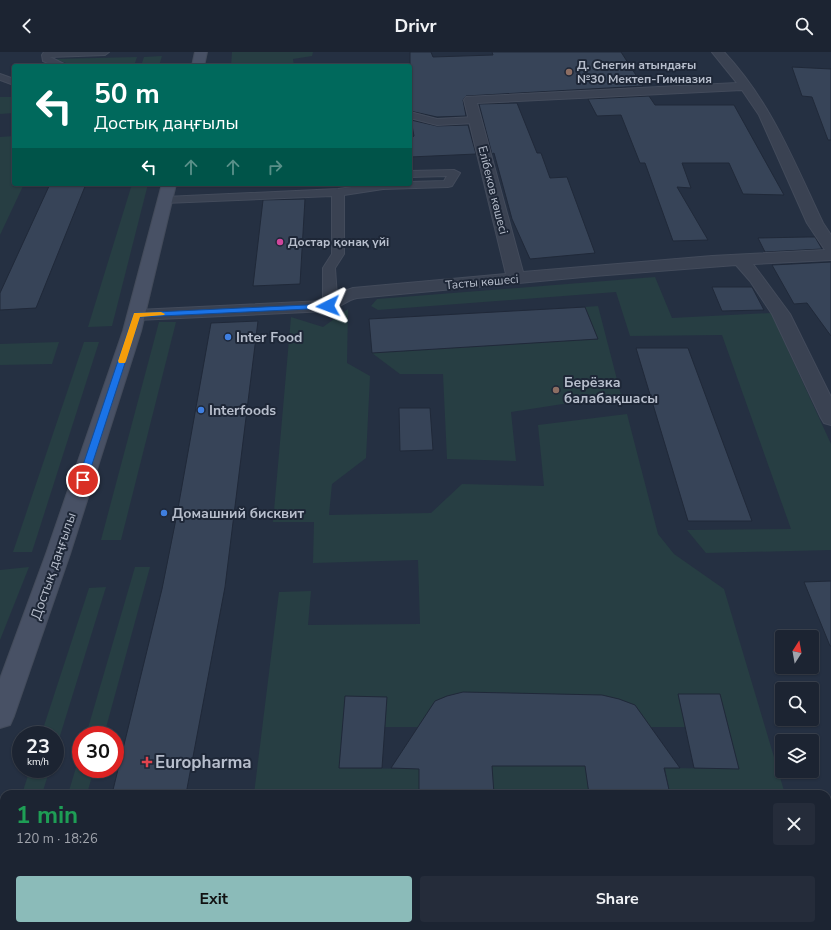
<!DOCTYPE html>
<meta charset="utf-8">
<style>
:root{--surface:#1c2432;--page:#252c3a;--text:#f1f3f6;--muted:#a0a4ac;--line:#3a414d;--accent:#8bbbb9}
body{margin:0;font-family:"Nunito Sans",sans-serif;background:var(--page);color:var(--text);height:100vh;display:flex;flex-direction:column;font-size:15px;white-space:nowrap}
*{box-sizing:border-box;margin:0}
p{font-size:13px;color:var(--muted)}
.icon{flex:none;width:22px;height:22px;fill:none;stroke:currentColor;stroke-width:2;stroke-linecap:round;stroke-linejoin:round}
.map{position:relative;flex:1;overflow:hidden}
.side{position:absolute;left:0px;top:738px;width:831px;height:140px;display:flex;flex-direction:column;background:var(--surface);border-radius:12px 12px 0 0;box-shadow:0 1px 3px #0004,0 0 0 1px var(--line)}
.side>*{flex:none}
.banner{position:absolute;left:12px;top:12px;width:400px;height:122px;border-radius:4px;box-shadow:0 1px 3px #0004,0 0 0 1px var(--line);background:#00695c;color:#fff;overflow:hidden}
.needle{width:26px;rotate:11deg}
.buttons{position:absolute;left:775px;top:578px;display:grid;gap:8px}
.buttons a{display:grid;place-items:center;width:44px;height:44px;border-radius:4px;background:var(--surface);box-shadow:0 1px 3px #0004,0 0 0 1px var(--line);font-size:20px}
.speed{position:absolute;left:12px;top:674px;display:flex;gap:8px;font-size:20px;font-weight:700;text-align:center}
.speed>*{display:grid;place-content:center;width:52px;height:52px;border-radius:50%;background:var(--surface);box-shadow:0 1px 3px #0004,0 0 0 1px var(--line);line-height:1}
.speed small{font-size:10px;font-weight:400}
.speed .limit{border:6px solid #d22;background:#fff;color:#111}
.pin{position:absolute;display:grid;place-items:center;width:34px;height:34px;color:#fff;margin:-17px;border:2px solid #fff;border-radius:50%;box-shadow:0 1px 4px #0007}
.me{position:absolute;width:44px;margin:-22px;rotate:267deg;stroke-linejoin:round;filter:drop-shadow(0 0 3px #0008)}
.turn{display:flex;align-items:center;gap:14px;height:84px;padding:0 16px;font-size:18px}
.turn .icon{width:52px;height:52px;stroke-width:2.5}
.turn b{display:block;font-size:28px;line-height:34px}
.lanes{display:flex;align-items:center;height:38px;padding:0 16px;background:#0003;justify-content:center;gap:20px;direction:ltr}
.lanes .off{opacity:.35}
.round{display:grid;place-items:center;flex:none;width:42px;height:42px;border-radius:4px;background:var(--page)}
.head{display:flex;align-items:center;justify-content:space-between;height:68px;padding:0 16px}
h1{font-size:24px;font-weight:700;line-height:30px;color:#1e9e55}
.action{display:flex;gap:8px;margin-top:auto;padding:8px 16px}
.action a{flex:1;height:46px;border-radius:4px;background:var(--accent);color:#111;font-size:16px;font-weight:700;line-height:46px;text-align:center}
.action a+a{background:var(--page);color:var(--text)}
header{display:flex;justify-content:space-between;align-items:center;height:52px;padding:0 16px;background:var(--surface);font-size:18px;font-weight:700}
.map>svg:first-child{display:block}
.green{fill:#273e43}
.building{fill:#374458;stroke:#202939}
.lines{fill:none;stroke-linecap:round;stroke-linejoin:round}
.service-casing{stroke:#434b5b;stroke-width:2}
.minor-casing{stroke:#434b5b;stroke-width:2}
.secondary-casing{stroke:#434b5b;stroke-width:2}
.service{fill:#3a4252;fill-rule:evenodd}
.minor{fill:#3a4252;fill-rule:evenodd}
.secondary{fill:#485165;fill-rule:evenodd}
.route{fill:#1a73e8;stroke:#114b97}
.slow{fill:#f59e0b}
.education-dot{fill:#8d6e63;stroke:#1e2737;stroke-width:1.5}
.hotel-dot{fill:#d1479c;stroke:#1e2737;stroke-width:1.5}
.shop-dot{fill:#3f7fe0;stroke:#1e2737;stroke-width:1.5}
.health-dot{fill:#e0444e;stroke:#1e2737;stroke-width:1.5}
.labels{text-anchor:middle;stroke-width:4;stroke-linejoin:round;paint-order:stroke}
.far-poi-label{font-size:12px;font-weight:bold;fill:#b7becc;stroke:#1e2737;text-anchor:start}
.far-street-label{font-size:12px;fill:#b7becc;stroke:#1e2737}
.poi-label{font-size:14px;font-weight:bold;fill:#b7becc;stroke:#1e2737;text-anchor:start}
.street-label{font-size:14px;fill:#b7becc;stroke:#1e2737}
.near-poi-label{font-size:17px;font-weight:bold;fill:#b7becc;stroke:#1e2737;text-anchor:start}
</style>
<header><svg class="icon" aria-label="back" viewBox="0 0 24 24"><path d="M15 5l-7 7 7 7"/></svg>Drivr<svg class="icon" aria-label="search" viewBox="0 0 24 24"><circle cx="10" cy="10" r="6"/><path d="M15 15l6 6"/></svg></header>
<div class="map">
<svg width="831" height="878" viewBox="0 0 831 878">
<rect width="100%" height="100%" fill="#253042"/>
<g class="green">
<path d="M232 0H313L312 4 293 7 294 14H231Z"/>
<path d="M162 4 159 14H141L144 5Z"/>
<path d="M137 5 134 14H74L55 7Z"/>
<path d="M0 45H14V61L0 62Z"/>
<path d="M14 84V132H24L0 183V85Z"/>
<path d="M132 132H148L112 274 88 275Z"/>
<path d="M655 225 672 266 771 261 831 392V498L706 501 687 478 791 477 722 283 630 284 616 240 378 258 371 254 377 247Z"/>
<path d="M598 254 621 343 511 360 516 409 447 407 443 322H400L372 301 598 287 585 255Z"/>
<path d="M348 257 347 311 370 324 366 406 332 432 329 463 431 461 462 432 544 434 538 373 627 362 658 482 674 502 724 537 785 742H670L665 716 739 717 720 642H678L685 675H647L635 653 619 647 602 643 463 640 447 644 435 649 423 675H385L387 645 345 644 339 716 419 717V742H254L279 540 311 539 308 573 420 572 418 508 313 511 314 470H273L291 265 323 275Z"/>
<path d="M159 270H176L121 488H101Z"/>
<path d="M59 290 52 312 0 313V292Z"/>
<path d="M84 290H99L32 500H13Z"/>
<path d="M29 515 0 588V518Z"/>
<path d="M135 515H150L104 683H86Z"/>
<path d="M106 535 55 700V683H41L89 536Z"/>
<path d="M81 699V717H94L87 742H68Z"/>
<path d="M492 714H585L589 742H494Z"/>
<path d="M30 717H50L42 742H22Z"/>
<path d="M4 797V864L0 877V810Z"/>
<path d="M238 874H825L826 878H238Z"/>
</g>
<g class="building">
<path d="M410 0H431L433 5 493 3 492 0H621L643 34 466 44 463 48 466 64 437 65 410 59Z"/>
<path d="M792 15 831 17V88H828L812 45 802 44Z"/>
<path d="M649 44 655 53H734L784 143 743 142 729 111H682L691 136 677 135 708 188 673 189 645 111H640L621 63 597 64 588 47Z"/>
<path d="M517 51 537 101H541L550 126 567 125 595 201 530 207 512 167 494 101 492 102 479 52Z"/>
<path d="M411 68 437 74 468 73 476 102 410 105V87L414 84Z"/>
<path d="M50 132H86L36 256 0 258V241Z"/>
<path d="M305 147 300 232 253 234 263 148Z"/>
<path d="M807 185H815L822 197 765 200 758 186Z"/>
<path d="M831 210V284L807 251 794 252 772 213Z"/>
<path d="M712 235H752L764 258 722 259Z"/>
<path d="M585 255 598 287 372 301 369 267Z"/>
<path d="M258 269 225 535 186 742H112L162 537 177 462 211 271Z"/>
<path d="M636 296H688L752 469H688Z"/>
<path d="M399 356H430L433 398 400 399Z"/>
<path d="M831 529V594H830L804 530Z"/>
<path d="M463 640 602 643 619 647 635 653 680 716H664L670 742H589L585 714H492L494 742H419V717L391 716 435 649 447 644Z"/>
<path d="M678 642H720L739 717 694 716Z"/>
<path d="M345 644 387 645 382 716H339Z"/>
</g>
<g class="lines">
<defs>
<g id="service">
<path d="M44 0H109L105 3 50 5 68 14H55L43 9 42 3Z"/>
<path d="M0 22 14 27V33L0 28Z"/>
<path d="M410 60 437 67 475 65 480 68 475 71 437 73 410 66Z"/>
<path d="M454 118 460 121 452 134 448 135 383 137 344 143V202L335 216 337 245 335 248H325L323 245V216L332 202V144L165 151 161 150 159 148 161 146 165 145 338 137 373 132H410V130L444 129 447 124 410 125V119Z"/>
</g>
<path id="minor" d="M712 0H724C771 50 794 110 823 171L831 183V208L753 212 790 262 831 345V373L824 371 821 366 772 262 750 229 736 213 594 224 357 246C346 248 339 257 328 259L137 268 131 267 128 263 131 259 137 258 324 249 336 242 353 236 506 222 464 48 466 45 737 31ZM742 38 759 63 807 171 825 198 712 204 523 220 477 51Z"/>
<g id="secondary">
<path d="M195 0H207L204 14H192Z"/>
<path d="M162 132H176L141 279 70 502 14 664 10 673 0 676V627L46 502 123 279Z"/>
</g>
</defs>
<use href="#service" class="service-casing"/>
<use href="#minor" class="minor-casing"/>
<use href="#secondary" class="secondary-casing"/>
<use href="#service" class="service"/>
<use href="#minor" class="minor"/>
<use href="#secondary" class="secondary"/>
</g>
<path class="route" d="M328 252 331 254 330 256 140 265 87 428 86 430H80L78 428 134 261Z"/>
<path class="slow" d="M161 260 165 262 164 263 140 265 126 309 125 311H119L118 309 134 261Z"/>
<g class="education-dot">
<circle cx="569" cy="20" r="4"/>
<circle cx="556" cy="338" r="4"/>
</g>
<circle class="hotel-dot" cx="280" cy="190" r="4"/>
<g class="shop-dot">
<circle cx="228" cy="285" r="4"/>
<circle cx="201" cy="358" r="4"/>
<circle cx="164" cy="461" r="4"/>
</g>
<path class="health-dot" d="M145 704h4v4h4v4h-4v4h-4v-4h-4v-4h4z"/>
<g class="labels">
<g class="far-poi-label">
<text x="577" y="17">Д. Снегин атындағы<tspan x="577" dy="14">№30 Мектеп-Гимназия</tspan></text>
<text x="288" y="194">Достар қонақ үйі</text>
</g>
<g class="far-street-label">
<text transform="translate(493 138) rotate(76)" y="4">Елібеков көшесі</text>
<text transform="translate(482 230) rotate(-5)" y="4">Тасты көшесі</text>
</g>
<g class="poi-label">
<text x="236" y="290">Inter Food</text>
<text x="564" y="335">Берёзка<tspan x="564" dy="16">балабақшасы</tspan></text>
<text x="209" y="363">Interfoods</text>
<text x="172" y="466">Домашний бисквит</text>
</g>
<g class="street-label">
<text transform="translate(53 514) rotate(-71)" y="5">Достық даңғылы</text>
</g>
<g class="near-poi-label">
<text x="155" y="716">Europharma</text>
</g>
</g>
</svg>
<div class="buttons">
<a><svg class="needle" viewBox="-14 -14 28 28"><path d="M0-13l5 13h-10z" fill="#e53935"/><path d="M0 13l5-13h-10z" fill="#a0a4ac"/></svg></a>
<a><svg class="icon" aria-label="search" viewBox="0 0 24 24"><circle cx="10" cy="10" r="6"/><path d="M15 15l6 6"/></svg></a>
<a><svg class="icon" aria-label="layers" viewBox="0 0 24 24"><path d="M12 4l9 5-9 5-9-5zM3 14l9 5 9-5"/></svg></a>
</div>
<div class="speed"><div>23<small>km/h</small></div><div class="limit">30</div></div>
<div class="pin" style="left:83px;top:428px;background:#d93025"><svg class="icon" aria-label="arrive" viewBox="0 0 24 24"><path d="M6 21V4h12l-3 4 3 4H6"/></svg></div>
<svg class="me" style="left:328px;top:254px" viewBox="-20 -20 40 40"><path d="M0-17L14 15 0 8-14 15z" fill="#1a73e8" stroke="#fff" stroke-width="4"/></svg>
<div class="banner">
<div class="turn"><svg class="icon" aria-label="left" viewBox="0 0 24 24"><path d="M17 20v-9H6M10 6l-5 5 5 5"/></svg><div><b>50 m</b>Достық даңғылы</div></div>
<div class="lanes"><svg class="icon" aria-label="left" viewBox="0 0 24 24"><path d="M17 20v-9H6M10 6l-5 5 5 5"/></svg><svg class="icon off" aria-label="ahead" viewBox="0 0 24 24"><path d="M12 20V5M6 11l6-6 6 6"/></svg><svg class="icon off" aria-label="ahead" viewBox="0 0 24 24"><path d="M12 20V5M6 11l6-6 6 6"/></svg><svg class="icon off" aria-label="right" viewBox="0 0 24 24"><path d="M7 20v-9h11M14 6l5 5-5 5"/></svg></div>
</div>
<section class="side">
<div class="head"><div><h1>1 min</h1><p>120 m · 18:26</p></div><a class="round"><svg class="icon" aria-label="close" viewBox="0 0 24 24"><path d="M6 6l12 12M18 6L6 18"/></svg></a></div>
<div class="action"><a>Exit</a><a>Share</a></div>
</section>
</div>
